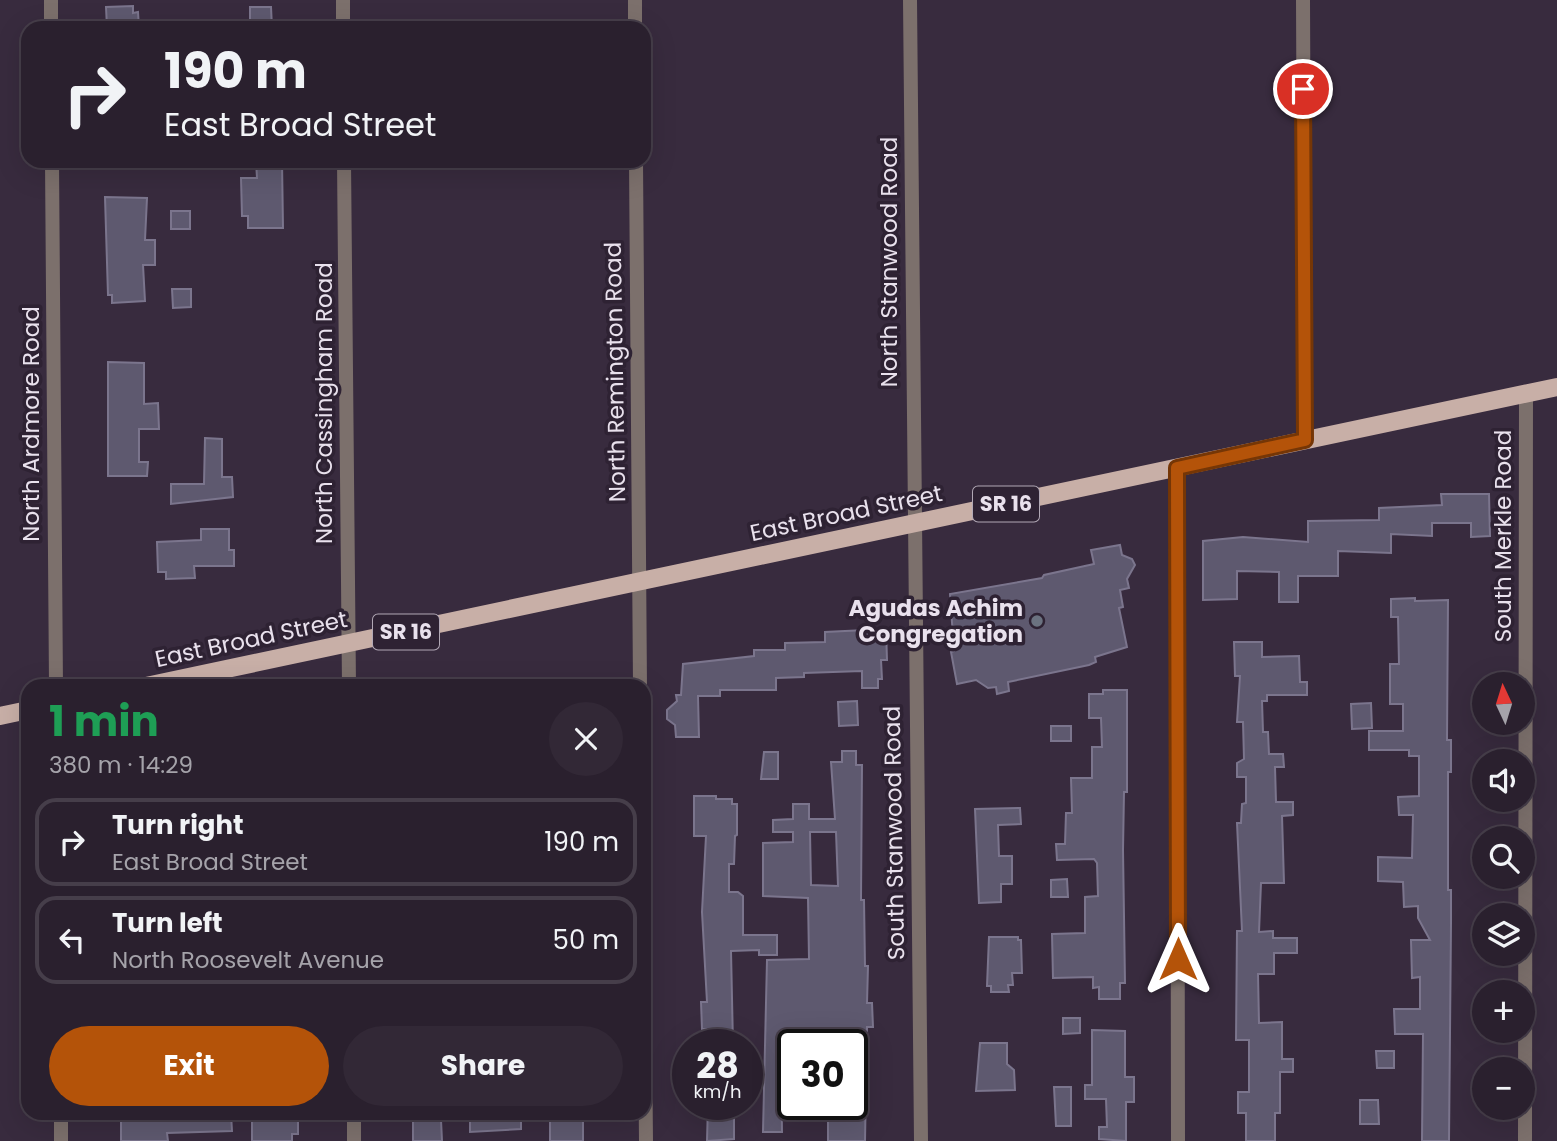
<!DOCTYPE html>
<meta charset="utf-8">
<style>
:root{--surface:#2a202e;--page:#322836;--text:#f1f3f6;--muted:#a5a3aa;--line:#463e4a;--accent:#b45309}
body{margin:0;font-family:Poppins,sans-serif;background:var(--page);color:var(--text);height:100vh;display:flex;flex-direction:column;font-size:26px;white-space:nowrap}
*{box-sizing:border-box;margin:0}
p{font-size:23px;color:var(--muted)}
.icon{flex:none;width:38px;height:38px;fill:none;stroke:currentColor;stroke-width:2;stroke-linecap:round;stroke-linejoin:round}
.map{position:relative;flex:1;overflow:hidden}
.sheet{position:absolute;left:21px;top:679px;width:630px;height:441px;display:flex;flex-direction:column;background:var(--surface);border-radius:21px;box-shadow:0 7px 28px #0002,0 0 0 2px var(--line)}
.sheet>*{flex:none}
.hud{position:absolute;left:21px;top:21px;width:630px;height:147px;border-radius:21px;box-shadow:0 7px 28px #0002,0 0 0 2px var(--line);background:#2a202e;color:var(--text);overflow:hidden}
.needle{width:46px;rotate:356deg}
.controls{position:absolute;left:1472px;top:672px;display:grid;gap:14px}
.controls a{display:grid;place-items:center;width:63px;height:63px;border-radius:50%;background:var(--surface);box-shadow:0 7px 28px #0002,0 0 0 2px var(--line);font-size:35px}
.speed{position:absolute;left:672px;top:1029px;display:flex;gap:14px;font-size:35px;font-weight:700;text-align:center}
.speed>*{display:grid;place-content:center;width:91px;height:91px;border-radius:50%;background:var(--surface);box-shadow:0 7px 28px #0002,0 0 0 2px var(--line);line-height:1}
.speed small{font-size:18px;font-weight:400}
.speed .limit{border:4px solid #111;border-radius:10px;background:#fff;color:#111}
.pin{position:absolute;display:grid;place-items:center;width:60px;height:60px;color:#fff;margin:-30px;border:4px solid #fff;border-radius:50%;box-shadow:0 2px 7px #0007}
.me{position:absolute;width:77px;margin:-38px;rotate:0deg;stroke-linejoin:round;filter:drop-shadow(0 0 5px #0008)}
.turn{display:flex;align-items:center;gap:24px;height:147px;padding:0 28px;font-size:32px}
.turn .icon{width:91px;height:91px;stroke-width:2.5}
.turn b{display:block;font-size:49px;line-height:60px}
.round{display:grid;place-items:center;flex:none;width:74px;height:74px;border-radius:37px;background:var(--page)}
.headline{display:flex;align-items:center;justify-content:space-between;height:119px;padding:0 28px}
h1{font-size:42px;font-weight:700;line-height:52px;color:#1e9e55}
.button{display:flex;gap:14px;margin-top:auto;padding:14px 28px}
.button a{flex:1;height:80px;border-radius:42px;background:var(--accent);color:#fff;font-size:28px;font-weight:700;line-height:80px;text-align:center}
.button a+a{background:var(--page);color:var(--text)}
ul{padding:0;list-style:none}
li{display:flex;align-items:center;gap:21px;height:88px;margin:0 14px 10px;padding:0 14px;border:4px solid var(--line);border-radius:21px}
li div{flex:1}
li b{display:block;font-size:26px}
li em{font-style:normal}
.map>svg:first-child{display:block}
.building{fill:#5e596f;stroke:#7b758d;stroke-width:2;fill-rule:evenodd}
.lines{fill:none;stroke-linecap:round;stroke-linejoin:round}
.street{stroke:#7c706c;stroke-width:14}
.primary{stroke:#c8afa7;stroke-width:18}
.route-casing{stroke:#753606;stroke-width:18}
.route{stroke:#b45309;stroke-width:12}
.worship-dot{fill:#6b7280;stroke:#2e2233;stroke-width:2.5}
.labels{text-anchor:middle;stroke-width:7;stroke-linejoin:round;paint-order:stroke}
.shield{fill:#2e2233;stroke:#b1a8b5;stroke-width:2}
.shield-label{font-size:21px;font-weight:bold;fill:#e9e1ed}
.street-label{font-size:23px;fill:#e9e1ed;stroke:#2e2233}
.poi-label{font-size:23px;font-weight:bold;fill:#e9e1ed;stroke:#2e2233;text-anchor:end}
</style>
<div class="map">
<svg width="1557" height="1141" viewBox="0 0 1557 1141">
<rect width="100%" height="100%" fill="#382b3e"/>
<g class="building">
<path d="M133 6V13L138 12 139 28H107L106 7Z"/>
<path d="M250 7H271L272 28H250Z"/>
<path d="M256 161H282L283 228H248V216H242L241 178H257Z"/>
<path d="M105 197 147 198 145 240H155V265H143L145 301 112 303V295H108Z"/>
<rect x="171" y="211" width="19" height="18"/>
<path d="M172 289H191V307L173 308Z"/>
<path d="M108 362 144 363V404L158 403 159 429H139V462H148L147 476H108Z"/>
<path d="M205 438 222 439V477H232L233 497 171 504V484H204Z"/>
<path d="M1441 494H1489L1490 536 1471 537V523H1432V536L1391 534V553L1338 551V576H1298V602H1279V572L1237 571V599L1203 600V541L1243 537 1308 542V521L1379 520V508L1442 505Z"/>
<path d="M201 529H229V550H234V566H194L195 578 166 579V572H158L157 542 201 540Z"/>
<path d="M1120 545 1122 555 1132 559 1135 565 1127 579 1129 588 1120 590 1123 607 1119 608 1127 647 1095 657 1096 662 1089 665 1008 682 1009 691 997 694 996 687 988 688 976 680 957 684 951 652 954 651 950 594 1042 578 1044 575 1094 564 1091 550Z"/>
<path d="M1415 598V601L1448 600 1447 740H1451V772H1448V890H1451V924L1449 1141H1422L1423 1034H1395L1394 1009H1420V977L1412 978 1411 940H1430L1418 918V906L1404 907 1403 882 1378 881V857L1412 858 1413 815H1399L1398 797 1419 796V756H1409V750H1369V731H1403V704H1390V664H1399L1398 617H1391V599Z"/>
<path d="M886 629 887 660H881L882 679H878V688H862V671L804 673V677L776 678V690H720V696H698L699 737H676L675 725 667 719V710L677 701 676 695H681L683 664 754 656V650H785V643L825 642V632Z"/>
<path d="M1234 642H1262V657L1299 656 1300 682H1307V695H1267V701H1262L1263 732H1268L1269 754H1283L1284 767H1275L1276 802H1293V815L1282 816 1284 883H1261L1259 932 1273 931V938H1297V953H1274V974H1258L1259 1023 1282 1022V1059H1293V1072H1280V1113H1275V1141H1246V1113H1238V1092H1249V1040H1236L1237 931H1242L1237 823H1241L1242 804 1246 803V777H1237V763L1244 759 1243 722H1237L1240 676H1235Z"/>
<path d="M1103 690H1127V792H1124L1123 850 1125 983H1120V999H1099V987L1093 988V977L1053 978 1052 934 1085 933V897L1098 896 1097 863 1094 859 1057 860 1056 844H1065L1066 813H1072L1071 778H1092V747H1102L1101 718H1089V694H1103Z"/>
<path d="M857 701 858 725 839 726 838 702Z"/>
<path d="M1371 703 1372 728 1352 729 1351 704Z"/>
<rect x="1051" y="726" width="20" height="15"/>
<path d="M842 751H856V765H862L861 900H864L865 966H868L867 1003H872L873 1027H867L865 1141H828V1104H852V1045H839L838 1028 811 1029V1045H781L782 1132H763L767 960 809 959 808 898 763 896V843L793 842V832H773V820L793 819V804H809V819H835L831 762H842ZM810 832H836L838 886 811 885Z"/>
<path d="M764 752H778V779H761Z"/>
<path d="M694 796H716V799H732V804H737V835L735 836 734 864H729V892H738L743 896V935H777V955H759V950L731 951 733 1045H706V1029H702L701 1002H707L702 912 706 836H694Z"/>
<path d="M1020 808 1021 824 998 825 999 856H1012V884H1001V902L979 903 975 809Z"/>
<path d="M1067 879 1068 897H1051V880Z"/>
<path d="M989 937H1018V940H1021L1022 973H1012L1013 985H1008L1009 992H991V986H987Z"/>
<path d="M1063 1018H1080V1033L1063 1034Z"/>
<path d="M1092 1030 1125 1031V1077H1134V1102H1126V1141L1099 1139V1127H1107L1106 1099H1085V1085H1092Z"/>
<path d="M980 1043H1007V1064L1014 1070 1015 1090 976 1091Z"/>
<path d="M1376 1051H1394V1068H1377Z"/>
<path d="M1054 1087H1071V1126H1056Z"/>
<path d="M1360 1100H1378L1379 1124H1360Z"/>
<path d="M708 1104H734V1139L707 1141Z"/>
<path d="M182 1113 231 1114 232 1131 167 1133 168 1141H121V1120L182 1119Z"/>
<path d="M470 1113H521V1129L470 1132Z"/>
<path d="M252 1119H298V1134H292V1141H252Z"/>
<path d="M413 1120H441L442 1141H413Z"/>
<rect x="550" y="1121" width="33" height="20"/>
</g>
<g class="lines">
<g class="street">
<path d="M51 0V28"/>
<path d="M343 0V28"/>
<path d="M635 0V28"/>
<path d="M910 0 921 1141"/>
<path d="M1303 0 1305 440"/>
<path d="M52 161 56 686"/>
<path d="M344 161 349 686"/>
<path d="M636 161 640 686"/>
<path d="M1177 468 1178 1141"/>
<path d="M644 927 646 1141"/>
<path d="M61 1113V1141"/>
<path d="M354 1113V1141"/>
<path d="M1525 1141 1526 394"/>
</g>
<g class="primary">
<path d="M146 686 1557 387"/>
<path d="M0 716 28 710"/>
</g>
</g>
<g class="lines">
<defs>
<path id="route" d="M1178 959 1177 468 1305 440 1303 89"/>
</defs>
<use href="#route" class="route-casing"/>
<use href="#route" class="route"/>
</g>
<circle class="worship-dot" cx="1037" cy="621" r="7"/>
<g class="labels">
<g class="shield">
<rect x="973" y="486.5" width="66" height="35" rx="5"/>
<rect x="373" y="614.5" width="66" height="35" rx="5"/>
</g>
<g class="shield-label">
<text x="1006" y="511">SR 16</text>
<text x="406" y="639">SR 16</text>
</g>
<g class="street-label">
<text transform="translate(889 262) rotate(-90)" y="8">North Stanwood Road</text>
<text transform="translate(615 372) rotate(-91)" y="8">North Remington Road</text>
<text transform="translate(324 403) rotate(-90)" y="8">North Cassingham Road</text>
<text transform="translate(31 424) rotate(-90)" y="8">North Ardmore Road</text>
<text transform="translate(846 513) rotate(-12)" y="8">East Broad Street</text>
<text transform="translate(1503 536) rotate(-90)" y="8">South Merkle Road</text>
<text transform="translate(251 639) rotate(-12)" y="8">East Broad Street</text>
<text transform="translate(894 833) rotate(-91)" y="8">South Stanwood Road</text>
</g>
<g class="poi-label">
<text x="1023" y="616">Agudas Achim<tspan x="1023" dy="26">Congregation</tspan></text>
</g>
</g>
</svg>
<div class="controls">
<a><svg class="needle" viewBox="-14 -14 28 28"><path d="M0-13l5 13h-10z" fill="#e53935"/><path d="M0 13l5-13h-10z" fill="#a5a3aa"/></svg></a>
<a><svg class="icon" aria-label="sound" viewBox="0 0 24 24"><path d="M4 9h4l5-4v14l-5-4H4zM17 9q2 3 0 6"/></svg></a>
<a><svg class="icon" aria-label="search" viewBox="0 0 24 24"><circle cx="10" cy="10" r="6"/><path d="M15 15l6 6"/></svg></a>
<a><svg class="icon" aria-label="layers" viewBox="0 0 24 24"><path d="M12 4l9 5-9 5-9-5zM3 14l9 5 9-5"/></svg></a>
<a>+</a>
<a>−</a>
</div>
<div class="speed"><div>28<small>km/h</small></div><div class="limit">30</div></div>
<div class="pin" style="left:1303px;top:89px;background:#d93025"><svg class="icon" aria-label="arrive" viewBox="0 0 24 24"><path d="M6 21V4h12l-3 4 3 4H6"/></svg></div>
<svg class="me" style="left:1178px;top:959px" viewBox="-20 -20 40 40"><path d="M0-17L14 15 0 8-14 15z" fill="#b45309" stroke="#fff" stroke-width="4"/></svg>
<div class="hud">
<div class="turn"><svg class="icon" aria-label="right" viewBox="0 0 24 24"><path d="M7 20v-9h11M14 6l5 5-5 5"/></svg><div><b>190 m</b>East Broad Street</div></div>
</div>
<section class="sheet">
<div class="headline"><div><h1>1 min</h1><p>380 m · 14:29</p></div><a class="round"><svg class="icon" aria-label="close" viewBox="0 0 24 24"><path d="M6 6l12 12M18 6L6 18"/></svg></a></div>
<ul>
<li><svg class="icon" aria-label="right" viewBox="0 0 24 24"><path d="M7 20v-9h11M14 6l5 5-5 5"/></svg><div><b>Turn right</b><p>East Broad Street</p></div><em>190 m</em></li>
<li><svg class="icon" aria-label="left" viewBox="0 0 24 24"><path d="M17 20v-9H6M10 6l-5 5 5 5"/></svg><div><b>Turn left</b><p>North Roosevelt Avenue</p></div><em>50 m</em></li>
</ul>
<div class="button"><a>Exit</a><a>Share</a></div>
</section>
</div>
